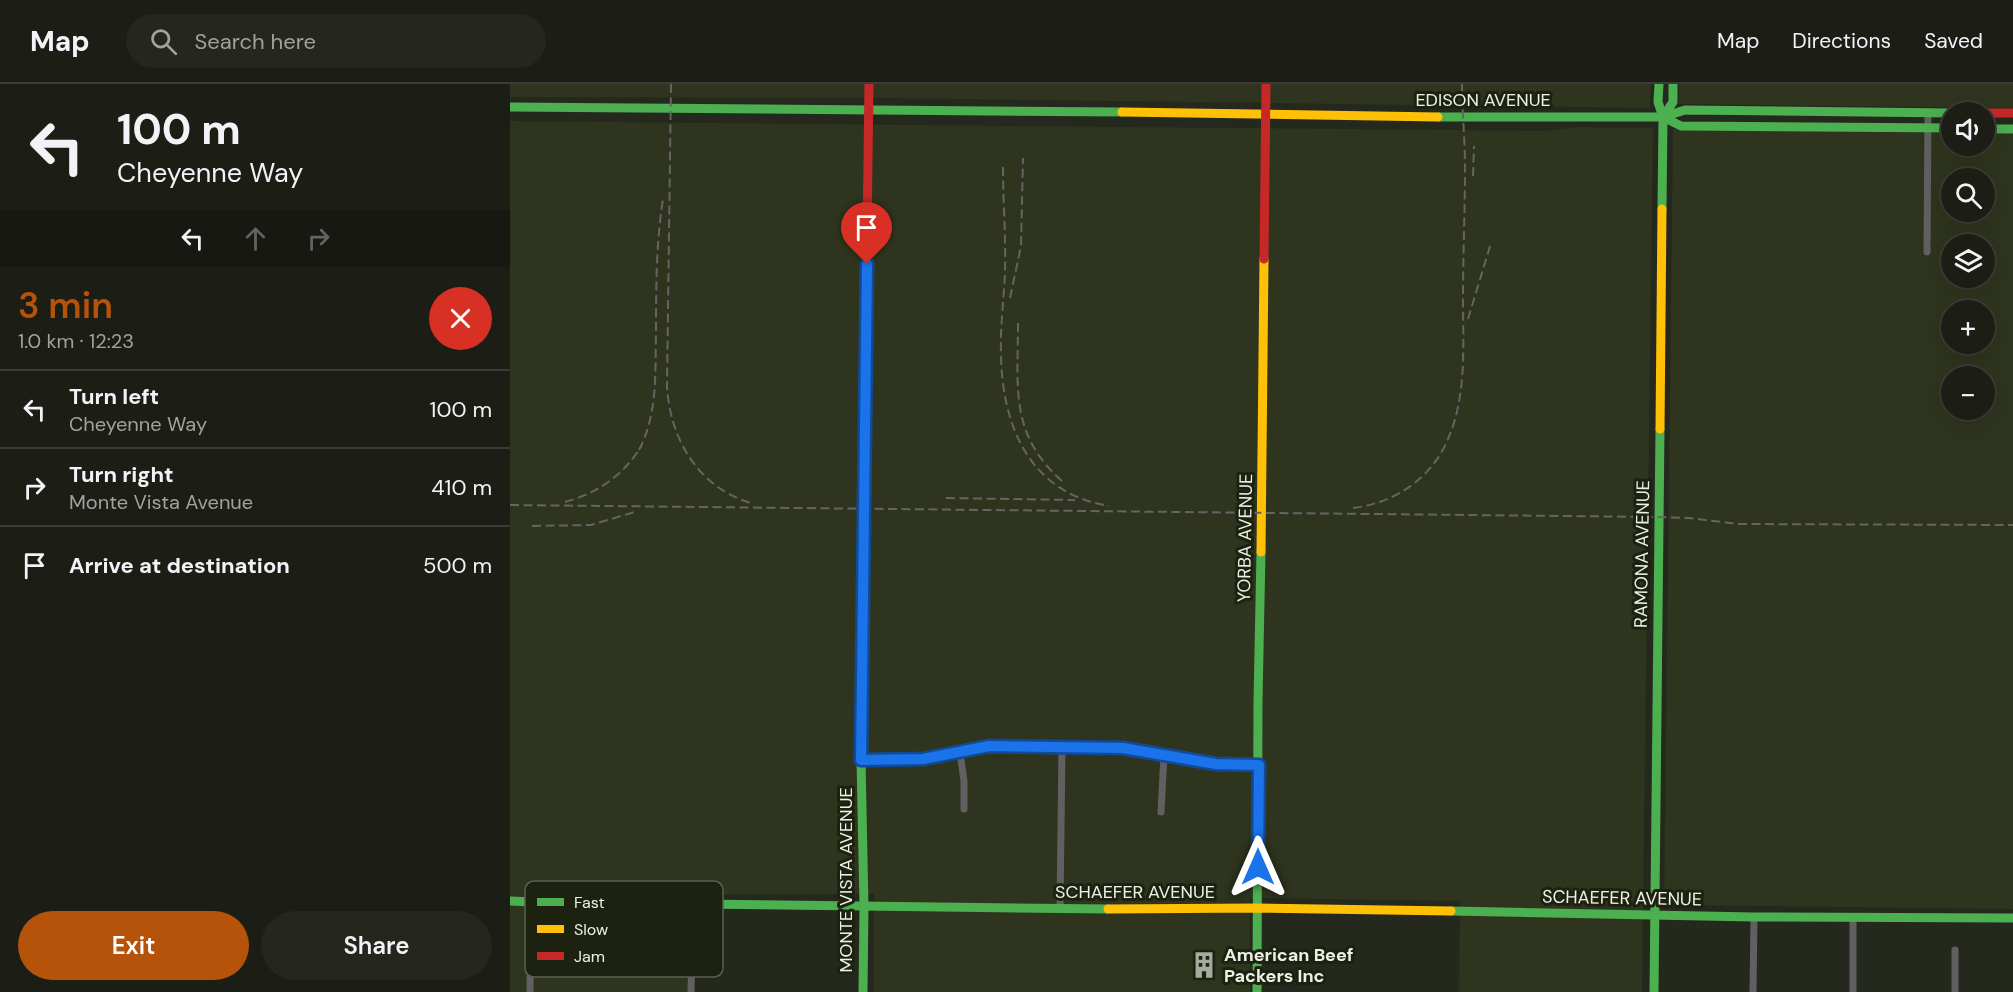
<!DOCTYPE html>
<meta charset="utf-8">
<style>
:root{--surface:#1c1e16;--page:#25271f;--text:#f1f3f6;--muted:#a0a2a1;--line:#3a3c35;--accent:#b45309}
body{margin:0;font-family:"DM Sans",sans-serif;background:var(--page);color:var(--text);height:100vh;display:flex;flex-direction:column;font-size:22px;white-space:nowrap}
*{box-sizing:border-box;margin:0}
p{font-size:20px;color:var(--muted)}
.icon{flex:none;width:33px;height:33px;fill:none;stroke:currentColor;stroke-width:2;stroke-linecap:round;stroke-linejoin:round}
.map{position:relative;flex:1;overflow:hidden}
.drawer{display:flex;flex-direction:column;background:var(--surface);width:510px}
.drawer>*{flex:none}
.guide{background:#1c1e16;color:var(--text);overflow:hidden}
.fabs{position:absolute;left:1431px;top:18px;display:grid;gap:12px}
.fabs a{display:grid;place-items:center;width:54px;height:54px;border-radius:50%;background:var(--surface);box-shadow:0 6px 24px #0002,0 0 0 2px var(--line);font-size:30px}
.pin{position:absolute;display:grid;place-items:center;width:51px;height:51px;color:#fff;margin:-62px -26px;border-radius:50% 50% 50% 0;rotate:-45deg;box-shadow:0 0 6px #0007}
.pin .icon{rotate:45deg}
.me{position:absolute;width:66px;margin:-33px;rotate:0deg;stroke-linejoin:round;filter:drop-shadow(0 0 4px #0008)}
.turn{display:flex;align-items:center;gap:21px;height:126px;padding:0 18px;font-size:27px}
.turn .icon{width:78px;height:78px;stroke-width:2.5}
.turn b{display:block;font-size:42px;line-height:51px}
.lanes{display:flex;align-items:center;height:57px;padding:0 18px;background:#0003;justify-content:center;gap:30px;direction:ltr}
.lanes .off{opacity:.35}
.round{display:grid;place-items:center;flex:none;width:63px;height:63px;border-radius:32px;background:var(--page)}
.overview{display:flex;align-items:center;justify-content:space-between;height:102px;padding:0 18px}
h1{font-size:36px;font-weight:600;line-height:45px;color:var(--accent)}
.button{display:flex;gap:12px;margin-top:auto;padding:12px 18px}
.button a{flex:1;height:69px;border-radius:36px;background:var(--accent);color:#fff;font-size:24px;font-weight:600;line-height:69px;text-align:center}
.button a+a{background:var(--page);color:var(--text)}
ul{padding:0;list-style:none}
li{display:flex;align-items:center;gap:18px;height:78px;padding:0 18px;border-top:2px solid var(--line)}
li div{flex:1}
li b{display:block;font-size:22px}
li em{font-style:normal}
header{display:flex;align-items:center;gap:36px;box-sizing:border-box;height:84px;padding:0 30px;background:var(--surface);border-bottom:2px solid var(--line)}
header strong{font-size:28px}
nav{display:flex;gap:33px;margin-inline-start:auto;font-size:21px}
.search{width:420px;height:54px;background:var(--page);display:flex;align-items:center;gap:15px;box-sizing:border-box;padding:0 21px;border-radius:33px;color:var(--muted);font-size:22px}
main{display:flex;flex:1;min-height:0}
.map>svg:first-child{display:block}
.built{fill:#2e341d;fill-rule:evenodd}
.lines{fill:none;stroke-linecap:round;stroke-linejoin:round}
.street{stroke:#606062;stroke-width:7}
.fast{stroke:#4caf50;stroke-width:9}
.slow{stroke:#ffc107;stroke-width:9}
.jam{stroke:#c62828;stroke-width:9}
.rail{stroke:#646563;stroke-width:2;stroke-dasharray:9 4.5;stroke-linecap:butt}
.route-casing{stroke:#114b97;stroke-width:15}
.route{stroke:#1a73e8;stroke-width:10}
.labels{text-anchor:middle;stroke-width:6;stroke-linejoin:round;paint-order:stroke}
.street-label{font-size:18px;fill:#edf1e5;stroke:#1d2210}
.poi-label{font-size:18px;font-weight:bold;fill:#edf1e5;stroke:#1d2210;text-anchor:start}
.key{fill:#1d2210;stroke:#5b6050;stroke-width:1.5}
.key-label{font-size:16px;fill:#edf1e5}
</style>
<header>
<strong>Map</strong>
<div class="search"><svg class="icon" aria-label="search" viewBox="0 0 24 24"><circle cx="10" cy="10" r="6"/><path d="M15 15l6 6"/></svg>Search here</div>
<nav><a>Map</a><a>Directions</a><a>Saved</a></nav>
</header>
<main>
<section class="drawer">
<div class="guide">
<div class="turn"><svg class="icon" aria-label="left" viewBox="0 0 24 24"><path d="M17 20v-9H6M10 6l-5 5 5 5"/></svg><div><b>100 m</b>Cheyenne Way</div></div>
<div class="lanes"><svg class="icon" aria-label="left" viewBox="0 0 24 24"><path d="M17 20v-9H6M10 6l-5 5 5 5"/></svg><svg class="icon off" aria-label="ahead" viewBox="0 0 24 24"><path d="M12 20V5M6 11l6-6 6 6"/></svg><svg class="icon off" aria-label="right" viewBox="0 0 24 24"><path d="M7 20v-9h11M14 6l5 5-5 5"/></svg></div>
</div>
<div class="overview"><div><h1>3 min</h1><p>1.0 km · 12:23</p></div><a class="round" style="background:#d93025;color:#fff"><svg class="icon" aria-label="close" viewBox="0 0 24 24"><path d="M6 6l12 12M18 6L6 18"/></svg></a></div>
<ul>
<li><svg class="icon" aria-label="left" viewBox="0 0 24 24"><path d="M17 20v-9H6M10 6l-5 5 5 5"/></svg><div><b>Turn left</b><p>Cheyenne Way</p></div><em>100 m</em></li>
<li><svg class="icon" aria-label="right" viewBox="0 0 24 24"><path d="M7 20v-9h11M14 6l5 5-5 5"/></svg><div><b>Turn right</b><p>Monte Vista Avenue</p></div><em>410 m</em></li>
<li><svg class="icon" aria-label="arrive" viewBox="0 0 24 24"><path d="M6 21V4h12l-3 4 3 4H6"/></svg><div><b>Arrive at destination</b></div><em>500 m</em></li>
</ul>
<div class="button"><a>Exit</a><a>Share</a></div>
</section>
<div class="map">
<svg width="1503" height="908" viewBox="0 0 1503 908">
<rect width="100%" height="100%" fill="#25281d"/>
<g class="built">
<path d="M0 0H1141L1140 24 368 14 0 13Z"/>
<path d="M1169 0H1503V24L1169 20Z"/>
<path d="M0 37 1034 47 1065 43 1143 44 1132 908H949L950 817 740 814V908H363L364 810 181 811 178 908H0Z"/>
<path d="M1163 45 1441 49 1442 62H1474L1475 50H1503V825L1154 821ZM1442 94H1474V128H1442ZM1442 160H1474V194H1442ZM1442 226H1474V260H1442ZM1442 292H1474V326H1442Z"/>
</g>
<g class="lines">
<g class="street">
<path d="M1417 168 1418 28"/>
<path d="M450 669 454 697V725"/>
<path d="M351 676 413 675 479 662 613 664 706 680H749"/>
<path d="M651 728 654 671"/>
<path d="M550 825 552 663"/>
<path d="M20 908 21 817"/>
<path d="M181 908 183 820"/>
<path d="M1243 908 1244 833"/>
<path d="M1343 908V834"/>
<path d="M1445 908V866"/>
</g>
<g class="fast">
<path d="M1149 0 1148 18 1153 33 1152 125"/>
<path d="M0 23 612 28"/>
<path d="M928 33H1153L1175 26 1442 29"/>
<path d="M1153 33 1163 18V0"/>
<path d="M1153 33 1171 42 1442 44"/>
<path d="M1474 45H1503"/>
<path d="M0 817 121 822 183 820 598 825"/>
<path d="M941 827 1244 833 1503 834"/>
<path d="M353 908 354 822 351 676 354 387"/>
<path d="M747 908 748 617 751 468"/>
<path d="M1144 908 1150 345"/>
</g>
<g class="slow">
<path d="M612 28 928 33"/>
<path d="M1150 345 1152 125"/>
<path d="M751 468 754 175"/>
<path d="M598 825 748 824 941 827"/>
</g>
<g class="jam">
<path d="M1474 29H1503"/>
<path d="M754 175 756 0"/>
<path d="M354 387 359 0"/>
</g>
<g class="rail">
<path d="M161 0 157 302C160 356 189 405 244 420"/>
<path d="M493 83C493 118 496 153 495 188 494 215 490 242 491 270 492 343 520 409 599 422"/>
<path d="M963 92 964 62"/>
<path d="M500 214 511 162 513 74"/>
<path d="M958 235 981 159"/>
<path d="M508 239C508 303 499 350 552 397"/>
<path d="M129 366C148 329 145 290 146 249 146 204 146 160 153 115"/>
<path d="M436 414 565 416"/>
<path d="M55 418C88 409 114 391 132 361"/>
<path d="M0 421 1149 433 1179 434 1228 440 1503 441"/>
<path d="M843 424C885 419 922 394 938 355 957 311 953 261 953 215 953 171 955 126 955 82 955 55 952 27 952 0"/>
<path d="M22 442 81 441 128 427"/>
</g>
</g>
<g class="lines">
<defs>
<path id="route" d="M357 180 351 676 413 675 479 662 613 664 706 680 749 681 748 783"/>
</defs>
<use href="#route" class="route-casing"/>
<use href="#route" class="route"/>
</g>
<defs>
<symbol id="building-bare" viewBox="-9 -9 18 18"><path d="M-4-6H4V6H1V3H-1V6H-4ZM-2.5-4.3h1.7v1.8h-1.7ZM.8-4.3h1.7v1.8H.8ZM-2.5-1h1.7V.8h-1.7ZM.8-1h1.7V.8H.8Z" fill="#a7ab9f" stroke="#1d2210" stroke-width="2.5" paint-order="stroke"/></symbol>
</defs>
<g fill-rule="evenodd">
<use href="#building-bare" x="675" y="862" width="38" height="38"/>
</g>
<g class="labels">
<g class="street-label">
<text x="973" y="22">EDISON AVENUE</text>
<text transform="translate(735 454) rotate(-89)" y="6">YORBA AVENUE</text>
<text transform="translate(1132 470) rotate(-89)" y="6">RAMONA AVENUE</text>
<text transform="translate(336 796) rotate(-90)" y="6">MONTE VISTA AVENUE</text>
<text x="625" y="814">SCHAEFER AVENUE</text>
<text transform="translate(1112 814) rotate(1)" y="6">SCHAEFER AVENUE</text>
</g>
<g class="poi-label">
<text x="714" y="877">American Beef<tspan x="714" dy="21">Packers Inc</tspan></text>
</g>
</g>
<rect x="15" y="797" width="198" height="96" rx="9" class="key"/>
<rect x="27" y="814" width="27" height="8" fill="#4caf50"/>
<rect x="27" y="841" width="27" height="8" fill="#ffc107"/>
<rect x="27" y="868" width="27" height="8" fill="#c62828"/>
<g class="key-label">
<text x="64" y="824">Fast</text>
<text x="64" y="851">Slow</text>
<text x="64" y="878">Jam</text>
</g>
</svg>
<div class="fabs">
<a><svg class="icon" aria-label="sound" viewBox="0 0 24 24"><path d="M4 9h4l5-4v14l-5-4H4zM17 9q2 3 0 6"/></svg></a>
<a><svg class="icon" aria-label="search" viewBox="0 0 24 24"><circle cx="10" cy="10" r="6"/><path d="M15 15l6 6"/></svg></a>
<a><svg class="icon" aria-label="layers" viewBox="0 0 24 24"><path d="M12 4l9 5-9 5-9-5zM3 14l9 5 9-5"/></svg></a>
<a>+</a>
<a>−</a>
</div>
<div class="pin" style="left:357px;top:180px;background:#d93025"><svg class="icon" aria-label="arrive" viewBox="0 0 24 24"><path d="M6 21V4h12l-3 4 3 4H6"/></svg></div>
<svg class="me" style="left:748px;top:783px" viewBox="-20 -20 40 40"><path d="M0-17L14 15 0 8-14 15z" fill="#1a73e8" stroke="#fff" stroke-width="4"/></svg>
</div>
</main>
